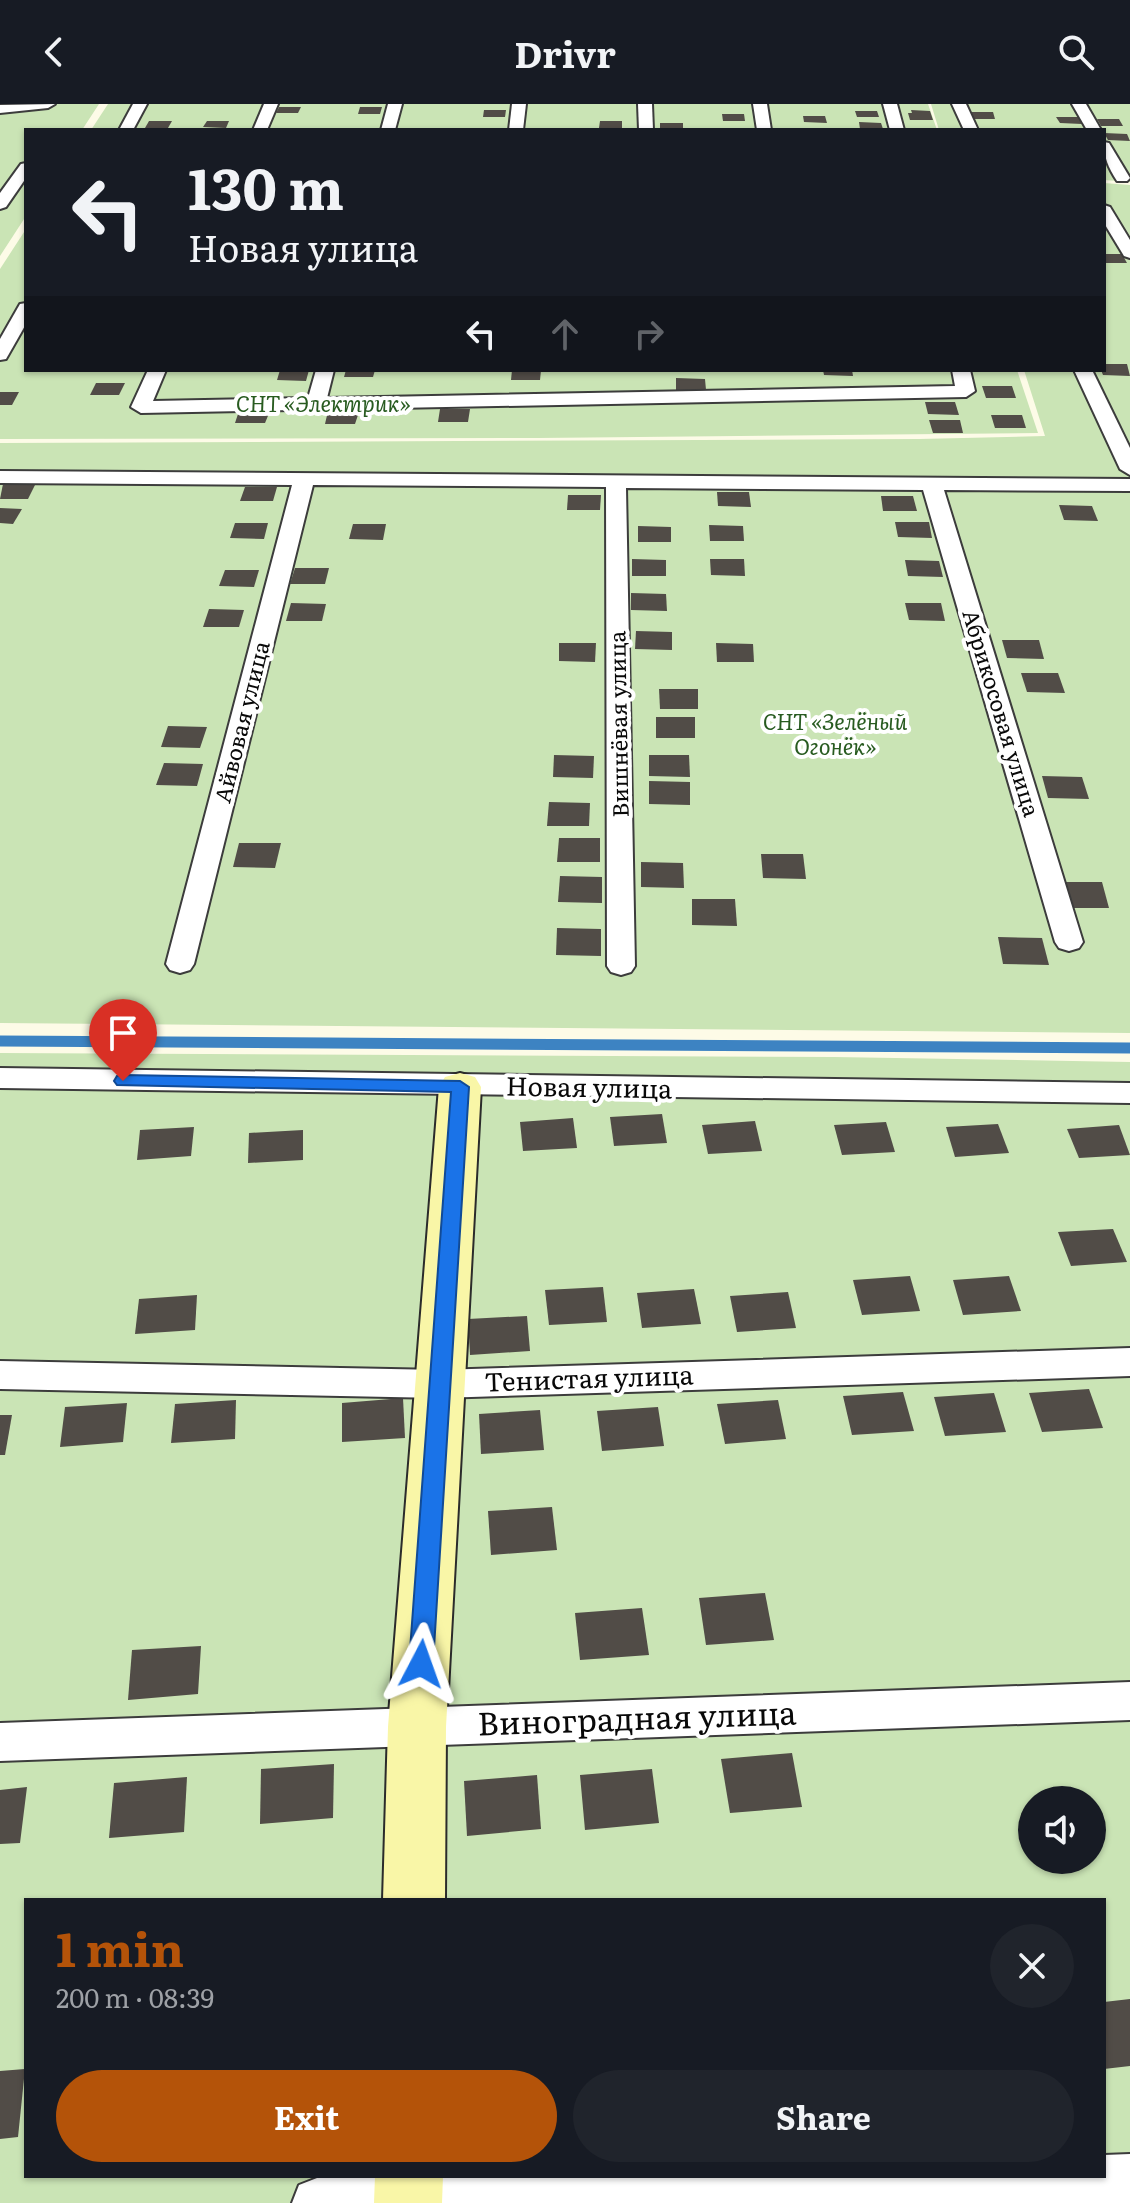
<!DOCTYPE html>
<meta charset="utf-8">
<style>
:root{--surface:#171b24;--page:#20242c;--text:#f1f3f6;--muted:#9ea1a6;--accent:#b45309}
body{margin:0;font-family:Literata,serif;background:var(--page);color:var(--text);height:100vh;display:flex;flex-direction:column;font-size:30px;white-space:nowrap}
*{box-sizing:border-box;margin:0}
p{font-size:26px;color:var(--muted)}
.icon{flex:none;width:44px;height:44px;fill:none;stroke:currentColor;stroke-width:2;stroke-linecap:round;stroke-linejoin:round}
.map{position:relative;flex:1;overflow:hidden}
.side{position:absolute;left:24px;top:1794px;width:1082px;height:280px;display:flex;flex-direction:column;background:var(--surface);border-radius:0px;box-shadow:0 2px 6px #0004}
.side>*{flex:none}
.guide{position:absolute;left:24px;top:24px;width:1082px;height:244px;border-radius:0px;box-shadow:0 2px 6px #0004;background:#171b24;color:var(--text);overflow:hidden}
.fabs{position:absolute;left:1018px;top:1682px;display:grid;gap:16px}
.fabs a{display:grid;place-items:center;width:88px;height:88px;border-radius:50%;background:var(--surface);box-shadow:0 2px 6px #0004;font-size:40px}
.pin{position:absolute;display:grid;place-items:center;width:68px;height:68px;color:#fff;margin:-82px -34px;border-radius:50% 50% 50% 0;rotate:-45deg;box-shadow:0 0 8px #0007}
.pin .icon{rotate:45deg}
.me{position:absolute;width:88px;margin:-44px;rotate:4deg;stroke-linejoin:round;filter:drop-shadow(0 0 6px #0008)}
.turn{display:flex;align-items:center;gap:28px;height:168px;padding:0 32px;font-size:36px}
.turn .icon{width:104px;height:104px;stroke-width:2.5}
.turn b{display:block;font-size:56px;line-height:68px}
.lanes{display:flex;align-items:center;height:76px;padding:0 32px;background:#0003;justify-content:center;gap:40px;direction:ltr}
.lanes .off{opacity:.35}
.round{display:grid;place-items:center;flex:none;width:84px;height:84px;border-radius:42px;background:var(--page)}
.overview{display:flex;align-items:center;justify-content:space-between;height:136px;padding:0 32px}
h1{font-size:48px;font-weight:700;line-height:60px;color:var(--accent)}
.primary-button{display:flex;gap:16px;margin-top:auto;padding:16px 32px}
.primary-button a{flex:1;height:92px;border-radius:48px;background:var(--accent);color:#fff;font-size:32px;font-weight:700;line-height:92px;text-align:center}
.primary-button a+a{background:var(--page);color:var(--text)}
header{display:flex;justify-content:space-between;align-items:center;height:104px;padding:0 32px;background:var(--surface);font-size:36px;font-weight:700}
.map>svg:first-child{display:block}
.green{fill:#cae4b5;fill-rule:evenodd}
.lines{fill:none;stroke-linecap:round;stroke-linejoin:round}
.stream{stroke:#3d83c2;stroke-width:11}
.building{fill:#514c47}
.street-casing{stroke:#3c3c3c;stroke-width:4}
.secondary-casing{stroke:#2b2b2b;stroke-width:4}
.street{fill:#fff;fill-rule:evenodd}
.secondary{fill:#f9f6a7;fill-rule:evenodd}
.route{fill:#1a73e8;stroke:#114b97;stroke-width:2}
.labels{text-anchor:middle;stroke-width:8;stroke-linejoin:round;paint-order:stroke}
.far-park-label{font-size:22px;font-style:italic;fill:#285b20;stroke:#fff}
.far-street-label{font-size:22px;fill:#090909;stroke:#fff}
.street-label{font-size:26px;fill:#090909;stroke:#fff}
.near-street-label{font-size:32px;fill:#090909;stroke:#fff}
</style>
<header><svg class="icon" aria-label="back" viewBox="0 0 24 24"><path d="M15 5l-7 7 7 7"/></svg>Drivr<svg class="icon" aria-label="search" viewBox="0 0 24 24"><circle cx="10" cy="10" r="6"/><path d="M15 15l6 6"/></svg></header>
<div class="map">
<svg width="1130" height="2099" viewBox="0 0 1130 2099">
<rect width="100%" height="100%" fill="#fdfbe7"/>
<g class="green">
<path d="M0 0H99L82 26H26V112L0 152Z"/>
<path d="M108 0H928L937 26H91Z"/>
<path d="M931 0H1130V78L1104 76V26H939Z"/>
<path d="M1104 79 1130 81V929L0 919V339L919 335 1045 332 1024 266H1104Z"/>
<path d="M26 125V266H1017L1038 329 538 334 0 335V165Z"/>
<path d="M0 949 834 953 1130 958V2099H0ZM1032 1696H1092V1756H1032ZM26 1796H1104V2072H26Z"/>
</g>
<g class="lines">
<path class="stream" d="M0 937 1130 944"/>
</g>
<g class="building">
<path d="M279 3H301L298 9H276Z"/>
<path d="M360 3H382L380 10H358Z"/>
<path d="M484 6H506L505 13H483Z"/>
<path d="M911 6 930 7 933 16H910L908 9H912Z"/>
<path d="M855 7H877L879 13H857Z"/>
<path d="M970 8H993L995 15H973Z"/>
<path d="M722 10H744L745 17H723Z"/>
<path d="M803 12H825L827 19 804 18Z"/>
<path d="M1056 13H1079L1082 20 1060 19Z"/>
<path d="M1097 15H1119L1123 22H1101Z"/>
<path d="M149 17H172L168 24H145Z"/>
<path d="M207 17H229L226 24 203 23Z"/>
<path d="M600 17H622V24H599Z"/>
<path d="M859 18 881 19 883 25H860Z"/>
<rect x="660" y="19" width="23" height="7"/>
<path d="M1104 29 1127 30 1130 37 1108 36Z"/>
<path d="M1104 150H1122L1127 159H1104Z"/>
<path d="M1104 260H1127L1130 272 1103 271 1101 266H1104Z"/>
<path d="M280 266H309L306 277 277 276Z"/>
<path d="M346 266H375L373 273H344Z"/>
<path d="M512 266H541L540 276H511Z"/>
<path d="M823 266H852L853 272 824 271Z"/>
<path d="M676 274 705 275 706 286H676Z"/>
<path d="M96 279H125L119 291H90Z"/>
<path d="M982 282H1012L1016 294H986Z"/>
<path d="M0 288H19L12 301H0Z"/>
<path d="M925 298H955L959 311 928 310Z"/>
<path d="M440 305H470L468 318H438Z"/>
<path d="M239 307H270L265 319H235Z"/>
<path d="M328 307 359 308 355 320H325Z"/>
<path d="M991 311H1022L1026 324H995Z"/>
<path d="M929 316H960L963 329H933Z"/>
<path d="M3 380 35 381 28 395H0Z"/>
<path d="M245 383H277L273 397H240Z"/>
<path d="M717 388H749L751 403 718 402Z"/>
<path d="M568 391H601L600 406H567Z"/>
<path d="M881 392H913L917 407H883Z"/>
<path d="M1059 401 1092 402 1098 417 1064 416Z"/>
<path d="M0 404 22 405 13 420 0 419Z"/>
<path d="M895 418H929L932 434 898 433Z"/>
<path d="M235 419H268L264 435 230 434Z"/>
<path d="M353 420H386L383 436 349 435Z"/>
<path d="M709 421 743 422 744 437H710Z"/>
<path d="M638 422 671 423V438H638Z"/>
<path d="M632 455 666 456V472H632Z"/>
<path d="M710 455H744L745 472 711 471Z"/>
<path d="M905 456 939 457 943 473 908 472Z"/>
<path d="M295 464H329L325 480H290Z"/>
<path d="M225 466H259L254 483 219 482Z"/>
<path d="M631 489 666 490 667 507 631 506Z"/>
<path d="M291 499 326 500 322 517H286Z"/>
<path d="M905 499H941L945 517 909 516Z"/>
<path d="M209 505 244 506 239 523H203Z"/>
<path d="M636 527 672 528V546L635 545Z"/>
<path d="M1002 536H1039L1044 555 1007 554Z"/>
<path d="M559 539H596L595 558 559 557Z"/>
<path d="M716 539 753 540 754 558H717Z"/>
<path d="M1021 569H1058L1065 589 1027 588Z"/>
<path d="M659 585H698V605H660Z"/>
<rect x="656" y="613" width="39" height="21"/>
<path d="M168 622 207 623 200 644 161 643Z"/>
<path d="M554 651 594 652 593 674 553 673Z"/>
<path d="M649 651H689L690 673 649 672Z"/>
<path d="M164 659 203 660 197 682 156 681Z"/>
<path d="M1042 672 1082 673 1089 695 1048 694Z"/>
<path d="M649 677 690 678V701L649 700Z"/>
<path d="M549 698 590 699 589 722H547Z"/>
<path d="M559 734H600V758H557Z"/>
<path d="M239 739H281L275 764 233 763Z"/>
<path d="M761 750H803L806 775 763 774Z"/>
<path d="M641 758 683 759 684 784 641 783Z"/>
<path d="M560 772 602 773V799L558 798Z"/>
<path d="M1058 778H1102L1109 804H1065Z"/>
<path d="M692 795H735L737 822 692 821Z"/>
<path d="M557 824 601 825V852L556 851Z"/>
<path d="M998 833 1042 834 1049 861 1003 860Z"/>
<path d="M662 1010 667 1039 614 1042 610 1013Z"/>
<path d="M573 1014 577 1044 523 1047 520 1018Z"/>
<path d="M755 1017 762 1047 708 1050 702 1021Z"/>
<path d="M886 1018 895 1048 842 1051 834 1021Z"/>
<path d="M998 1020 1009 1049 955 1053 946 1023Z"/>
<path d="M1119 1021 1130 1051 1079 1054 1067 1025Z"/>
<path d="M194 1023 191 1052 137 1056 140 1026Z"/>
<path d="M303 1026V1056L248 1059 249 1029Z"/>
<path d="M1113 1125 1127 1158 1071 1162 1058 1128Z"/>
<path d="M910 1172 920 1207 862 1211 853 1176Z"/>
<path d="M1009 1172 1021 1207 963 1211 953 1176Z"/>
<path d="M603 1183 607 1218 549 1221 545 1186Z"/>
<path d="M694 1185 701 1220 642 1224 637 1189Z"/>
<path d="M788 1188 796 1224 737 1228 730 1192Z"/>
<path d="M197 1191 195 1226 135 1230 139 1195Z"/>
<path d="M527 1212 530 1247 470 1251 468 1215Z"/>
<path d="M1089 1285 1103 1324 1042 1328 1029 1289Z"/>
<path d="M903 1288 914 1327 852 1331 843 1292Z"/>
<path d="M994 1289 1006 1328 945 1332 934 1293Z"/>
<path d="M403 1294 405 1334 342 1338V1299Z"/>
<path d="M236 1296 235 1335 171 1339 175 1300Z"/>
<path d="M778 1296 786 1335 725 1340 717 1300Z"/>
<path d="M127 1299 123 1338 60 1343 65 1303Z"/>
<path d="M658 1303 664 1342 602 1347 597 1307Z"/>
<path d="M540 1306 544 1346 481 1350 479 1310Z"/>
<path d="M0 1311H12L5 1351H0Z"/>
<path d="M552 1403 557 1446 491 1451 488 1407Z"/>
<path d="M765 1489 774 1536 706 1541 699 1494Z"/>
<path d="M642 1504 649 1551 580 1556 575 1509Z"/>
<path d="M201 1542 198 1590 128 1596 132 1546Z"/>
<path d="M792 1649 802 1703 730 1709 721 1655Z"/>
<path d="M334 1660 333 1714 260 1720 261 1665Z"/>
<path d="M652 1665 659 1719 585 1726 580 1671Z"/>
<path d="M537 1671 541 1725 467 1732 464 1677Z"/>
<path d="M187 1673 184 1728 109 1734 114 1679Z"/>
<path d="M27 1683 20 1739 0 1740V1686Z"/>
<path d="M1130 1895V1962L1104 1965V1898Z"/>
<path d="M25 1965 18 2033 0 2035V1967Z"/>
</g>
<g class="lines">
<defs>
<g id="street">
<path d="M55 0 48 4 0 9V1Z"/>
<path d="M133 0H147L133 26H119Z"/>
<path d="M264 0H278L267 26H253Z"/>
<path d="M388 0H402L395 26H381Z"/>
<path d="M512 0H526L523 26H509Z"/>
<path d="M638 0H652L653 26H639Z"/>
<path d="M753 0H767L771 26H757Z"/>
<path d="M883 0H897L904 26H890Z"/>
<path d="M952 0H966L978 26H964Z"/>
<path d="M1072 0H1086L1101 26H1087Z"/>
<path d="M1104 38 1109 39 1130 74 1127 77H1117C1108 63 1104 54 1104 38Z"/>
<path d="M26 59V74L6 103 0 105V89L21 60Z"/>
<path d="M1104 101 1110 103 1130 136V154L1124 152 1104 119Z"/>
<path d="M26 199V220L6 255 0 256V235L20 200Z"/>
<path d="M148 266H166L153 297 308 294 316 266H334L327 294 955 282 952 266H970L975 287 966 293 141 309 131 303Z"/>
<path d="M1074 266H1092L1130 344V371L1120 365Z"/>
<path d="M0 367 1130 375V387L944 386 1083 838 1079 844 1069 847 1059 844 1055 838 923 386 626 384 635 862 631 868 621 871 611 868 607 862 606 383 313 381 194 860 190 866 180 869 170 866 166 860 292 381 0 379Z"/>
<path d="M0 964 1130 979V999L0 984Z"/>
<path d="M1130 1244V1272L440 1294 0 1285V1257L440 1266Z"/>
<path d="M1130 1578V1616L0 1657V1619Z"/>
<path d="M1130 2050V2099H292L299 2081 317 2074 1104 2072V2051Z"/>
</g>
<g id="secondary">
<path d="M460 969 475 973 481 983 446 1623 445 1796H383L388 1623 439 983 445 973Z"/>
<path d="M375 2072H443L442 2099H374Z"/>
</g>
</defs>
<use href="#street" class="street-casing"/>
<use href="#secondary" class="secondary-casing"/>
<use href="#street" class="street"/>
<use href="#secondary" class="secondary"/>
</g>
<path class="route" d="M123 971 460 977 469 983 433 1560 429 1568 421 1571 413 1568 409 1560 451 988 117 981 114 977 117 972Z"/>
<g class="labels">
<g class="far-park-label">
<text x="323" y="308">СНТ «Электрик»</text>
<text x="835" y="626">СНТ «Зелёный<tspan x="835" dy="25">Огонёк»</tspan></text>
</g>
<g class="far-street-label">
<text transform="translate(1001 609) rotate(73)" y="8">Абрикосовая улица</text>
<text transform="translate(242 618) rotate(-76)" y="8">Айвовая улица</text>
<text transform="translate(619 620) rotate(-91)" y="8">Вишнёвая улица</text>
</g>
<g class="street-label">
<text transform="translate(589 984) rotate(1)" y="9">Новая улица</text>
<text transform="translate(589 1275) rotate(-2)" y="9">Тенистая улица</text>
</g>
<g class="near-street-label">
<text transform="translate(637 1615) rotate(-2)" y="11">Виноградная улица</text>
</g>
</g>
</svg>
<div class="fabs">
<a><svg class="icon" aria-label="sound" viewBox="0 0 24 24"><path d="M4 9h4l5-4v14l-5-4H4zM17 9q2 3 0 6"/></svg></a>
</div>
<div class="pin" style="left:123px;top:977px;background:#d93025"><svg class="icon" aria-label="arrive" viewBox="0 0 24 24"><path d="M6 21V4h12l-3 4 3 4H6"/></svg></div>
<svg class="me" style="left:421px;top:1560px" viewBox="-20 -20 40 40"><path d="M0-17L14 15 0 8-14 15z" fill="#1a73e8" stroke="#fff" stroke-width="4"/></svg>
<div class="guide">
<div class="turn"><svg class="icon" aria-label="left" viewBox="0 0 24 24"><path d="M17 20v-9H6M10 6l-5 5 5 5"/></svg><div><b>130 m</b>Новая улица</div></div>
<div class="lanes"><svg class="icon" aria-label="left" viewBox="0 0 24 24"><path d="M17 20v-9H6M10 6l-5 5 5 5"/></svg><svg class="icon off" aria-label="ahead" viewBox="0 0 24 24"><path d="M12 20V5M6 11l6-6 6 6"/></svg><svg class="icon off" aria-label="right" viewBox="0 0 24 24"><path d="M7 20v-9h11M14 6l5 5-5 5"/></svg></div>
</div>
<section class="side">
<div class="overview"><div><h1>1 min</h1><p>200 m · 08:39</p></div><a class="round"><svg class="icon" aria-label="close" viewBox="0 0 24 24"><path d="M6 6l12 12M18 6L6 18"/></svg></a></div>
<div class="primary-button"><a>Exit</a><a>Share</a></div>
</section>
</div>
